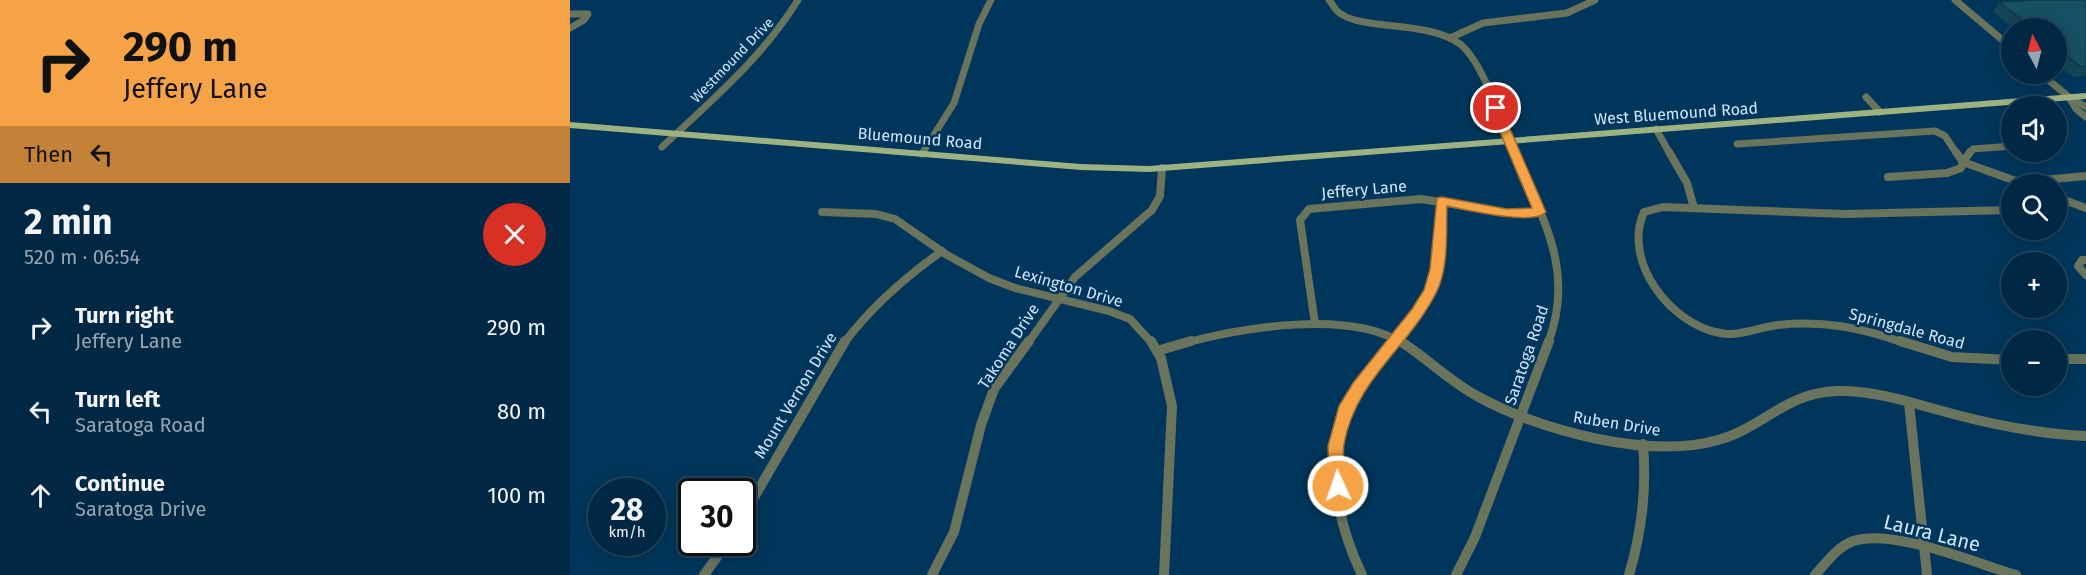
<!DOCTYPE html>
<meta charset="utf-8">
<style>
:root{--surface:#002844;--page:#0a304b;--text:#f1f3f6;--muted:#95a6b2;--line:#22445d}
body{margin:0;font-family:"Fira Sans",sans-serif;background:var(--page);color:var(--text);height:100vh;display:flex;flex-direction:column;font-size:22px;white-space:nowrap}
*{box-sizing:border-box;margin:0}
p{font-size:20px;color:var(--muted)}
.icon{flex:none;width:33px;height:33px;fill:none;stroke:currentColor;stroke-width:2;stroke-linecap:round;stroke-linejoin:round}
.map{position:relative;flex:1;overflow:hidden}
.panel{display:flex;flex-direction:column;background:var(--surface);width:570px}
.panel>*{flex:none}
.guide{background:#f5a346;color:#111;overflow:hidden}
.needle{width:39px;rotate:353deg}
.tools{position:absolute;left:1431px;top:18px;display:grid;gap:12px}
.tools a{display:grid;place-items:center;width:66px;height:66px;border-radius:50%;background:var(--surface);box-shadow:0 3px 15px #0003,0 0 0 2px var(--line);font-size:30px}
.speed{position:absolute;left:18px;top:478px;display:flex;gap:12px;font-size:30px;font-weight:700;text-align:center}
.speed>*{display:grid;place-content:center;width:78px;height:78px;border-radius:50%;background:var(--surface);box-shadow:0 3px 15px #0003,0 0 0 2px var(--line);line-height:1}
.speed small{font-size:15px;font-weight:400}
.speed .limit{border:3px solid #111;border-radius:9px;background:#fff;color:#111}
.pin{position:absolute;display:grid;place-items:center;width:51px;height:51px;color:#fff;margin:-26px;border:3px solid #fff;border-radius:50%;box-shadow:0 2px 6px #0007}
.me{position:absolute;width:66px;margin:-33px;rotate:357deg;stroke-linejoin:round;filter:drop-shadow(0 0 4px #0008)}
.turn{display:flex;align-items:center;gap:21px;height:126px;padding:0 24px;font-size:27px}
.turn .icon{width:78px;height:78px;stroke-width:2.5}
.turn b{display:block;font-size:42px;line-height:51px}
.then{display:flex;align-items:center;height:57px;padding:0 24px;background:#0003;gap:12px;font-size:22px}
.round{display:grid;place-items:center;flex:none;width:63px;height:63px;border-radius:32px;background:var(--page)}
.summary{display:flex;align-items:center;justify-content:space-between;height:102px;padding:0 24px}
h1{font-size:36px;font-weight:700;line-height:45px}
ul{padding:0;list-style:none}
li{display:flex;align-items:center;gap:18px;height:84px;padding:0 24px}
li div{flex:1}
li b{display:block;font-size:22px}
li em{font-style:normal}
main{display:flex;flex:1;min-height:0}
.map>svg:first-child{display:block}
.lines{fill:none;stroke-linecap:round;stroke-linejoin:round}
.minor-far2{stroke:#6a735c;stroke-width:7}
.minor-far1{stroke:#6a735c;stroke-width:8}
.minor{stroke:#6a735c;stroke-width:10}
.major{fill:#9eb281;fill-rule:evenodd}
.wall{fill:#134556}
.building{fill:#165064;stroke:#0f3846;stroke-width:1.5}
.route{fill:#f5a346;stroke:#9f6a2e;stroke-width:1.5}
.labels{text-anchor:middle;stroke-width:5;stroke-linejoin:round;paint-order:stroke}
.far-street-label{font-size:14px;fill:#cde6fd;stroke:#00365b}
.street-label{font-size:16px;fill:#cde6fd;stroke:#00365b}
.near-street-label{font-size:20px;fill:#cde6fd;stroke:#00365b}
</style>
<main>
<section class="panel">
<div class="guide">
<div class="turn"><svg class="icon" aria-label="right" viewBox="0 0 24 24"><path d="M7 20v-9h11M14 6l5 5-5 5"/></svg><div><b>290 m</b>Jeffery Lane</div></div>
<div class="then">Then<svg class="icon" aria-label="left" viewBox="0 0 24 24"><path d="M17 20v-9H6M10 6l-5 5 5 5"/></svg></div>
</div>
<div class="summary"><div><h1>2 min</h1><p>520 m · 06:54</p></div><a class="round" style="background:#d93025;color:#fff"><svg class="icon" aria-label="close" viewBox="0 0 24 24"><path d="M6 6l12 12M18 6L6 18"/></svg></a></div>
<ul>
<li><svg class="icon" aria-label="right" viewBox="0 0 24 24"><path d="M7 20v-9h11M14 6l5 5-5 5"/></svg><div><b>Turn right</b><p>Jeffery Lane</p></div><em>290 m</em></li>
<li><svg class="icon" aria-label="left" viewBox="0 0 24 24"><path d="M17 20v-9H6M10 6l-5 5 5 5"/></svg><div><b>Turn left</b><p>Saratoga Road</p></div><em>80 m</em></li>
<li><svg class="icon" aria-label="ahead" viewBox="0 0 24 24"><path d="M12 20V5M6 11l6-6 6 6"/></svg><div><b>Continue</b><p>Saratoga Drive</p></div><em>100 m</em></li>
</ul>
</section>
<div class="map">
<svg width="1516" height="575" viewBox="0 0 1516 575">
<rect width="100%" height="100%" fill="#00365b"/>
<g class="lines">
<g class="minor-far2">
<path d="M759 0C762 3 764 8 767 11 790 32 856 19 890 44 913 62 933 125 945 154"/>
<path d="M1385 0 1442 48"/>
<path d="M0 14H18L14 20 0 28"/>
<path d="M880 38 913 23 997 13 1025 0"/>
<path d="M1471 74 1499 97 1516 107"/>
<path d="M1296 97 1310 112"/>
<path d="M1500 99 1506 109 1516 117"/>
<path d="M1086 129 1100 154"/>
<path d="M1486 138 1492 125"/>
<path d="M1167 144 1365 131 1375 136 1387 154"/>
<path d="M92 147C141 101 192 58 228 0"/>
<path d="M352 154 384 103 409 24 421 0"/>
<path d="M1399 154 1403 149 1442 146"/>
</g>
<g class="minor-far1">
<path d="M944 152C972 218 1006 270 978 343"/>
<path d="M1099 152 1117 183 1124 208"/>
<path d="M1400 152 1393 162 1454 184"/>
<path d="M1318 177 1377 173 1391 168 1393 162 1386 152"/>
<path d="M1471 184 1473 180 1516 176"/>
<path d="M1486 197 1516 208"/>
<path d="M252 212 306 214 325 219 377 255 419 278 445 288 539 311 560 319 582 343"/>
<path d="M1516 260H1512L1508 266 1516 275"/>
<path d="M745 324 730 220 739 209 851 199 937 213 970 212"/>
<path d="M274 343C302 306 334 278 372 251"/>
<path d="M458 343 505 277 582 210 590 196 592 168"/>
<path d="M615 343C674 327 779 310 832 343"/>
<path d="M825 343C872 288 865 268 872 201"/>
<path d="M1334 343C1293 328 1253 320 1208 325 1189 327 1170 337 1150 333 1100 324 1052 261 1074 212L1093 207 1274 214 1442 210"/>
</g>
<g class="minor">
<path d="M581 341 591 358 602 406 594 575"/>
<path d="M830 341C857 358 879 381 907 396 968 430 1079 460 1148 440 1192 428 1217 392 1267 391 1308 390 1348 405 1387 415 1429 426 1472 434 1516 436"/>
<path d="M1330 341 1382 357 1442 360"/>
<path d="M587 351 621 341"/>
<path d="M1486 359H1516"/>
<path d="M1339 403 1357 575"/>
<path d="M172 518 275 341"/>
<path d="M134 575 157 543"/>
<path d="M362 575 384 532 411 425 424 389 459 341"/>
<path d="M792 575C768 524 754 463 776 408 787 383 808 362 826 341"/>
<path d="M886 575 905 537 979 341"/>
<path d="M1059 575C1072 531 1077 490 1073 444"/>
<path d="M1245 575C1256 563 1267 547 1283 541 1323 528 1405 563 1446 575"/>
</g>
<path class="major" d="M1516 93V99L579 172 511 170 0 128V122L511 164 579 166Z"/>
</g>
<path class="wall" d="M1516 0V76L1503 77 1486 64V28H1443L1423 12 1429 2Z"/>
<path class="building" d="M1461 0H1516V66L1511 67 1486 48V28H1463L1429 2Z"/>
<path class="route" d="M926 104 931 108 976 212C964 226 897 210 877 206 876 233 879 268 866 293 838 348 786 379 774 444 772 457 775 473 776 486L773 491 768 493 762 491 759 486 758 446 769 406 783 383 842 309 854 290 860 269 867 198 872 197 937 209 962 208 920 108Z"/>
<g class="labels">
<g class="far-street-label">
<text transform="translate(162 60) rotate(-46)" y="5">Westmound Drive</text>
</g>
<g class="street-label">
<text transform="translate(1106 113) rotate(-4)" y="6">West Bluemound Road</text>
<text transform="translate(350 138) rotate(5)" y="6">Bluemound Road</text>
<text transform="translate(794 189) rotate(-5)" y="6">Jeffery Lane</text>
<text transform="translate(499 286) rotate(16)" y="6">Lexington Drive</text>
<text transform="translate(1337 328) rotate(15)" y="6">Springdale Road</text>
<text transform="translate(438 346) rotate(-57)" y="6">Takoma Drive</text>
<text transform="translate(956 355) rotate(-71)" y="6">Saratoga Road</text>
<text transform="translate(225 395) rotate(-59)" y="6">Mount Vernon Drive</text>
<text transform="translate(1047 423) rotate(9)" y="6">Ruben Drive</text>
</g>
<g class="near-street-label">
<text transform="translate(1362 533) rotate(14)" y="7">Laura Lane</text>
</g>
</g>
</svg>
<div class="tools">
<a><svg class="needle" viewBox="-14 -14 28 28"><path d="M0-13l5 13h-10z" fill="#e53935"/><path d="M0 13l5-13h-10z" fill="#95a6b2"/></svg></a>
<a><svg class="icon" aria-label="sound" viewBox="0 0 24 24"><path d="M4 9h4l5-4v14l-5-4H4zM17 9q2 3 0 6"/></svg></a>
<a><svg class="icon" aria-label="search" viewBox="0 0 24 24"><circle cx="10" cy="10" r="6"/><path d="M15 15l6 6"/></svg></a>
<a>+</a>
<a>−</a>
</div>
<div class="speed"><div>28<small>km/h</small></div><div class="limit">30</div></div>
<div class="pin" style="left:926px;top:108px;background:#d93025"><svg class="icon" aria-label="arrive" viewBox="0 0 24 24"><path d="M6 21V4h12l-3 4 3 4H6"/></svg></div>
<svg class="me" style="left:768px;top:486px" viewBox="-20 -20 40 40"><circle r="17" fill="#f5a346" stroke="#fff" stroke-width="3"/><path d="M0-11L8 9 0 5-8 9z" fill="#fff"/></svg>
</div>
</main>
